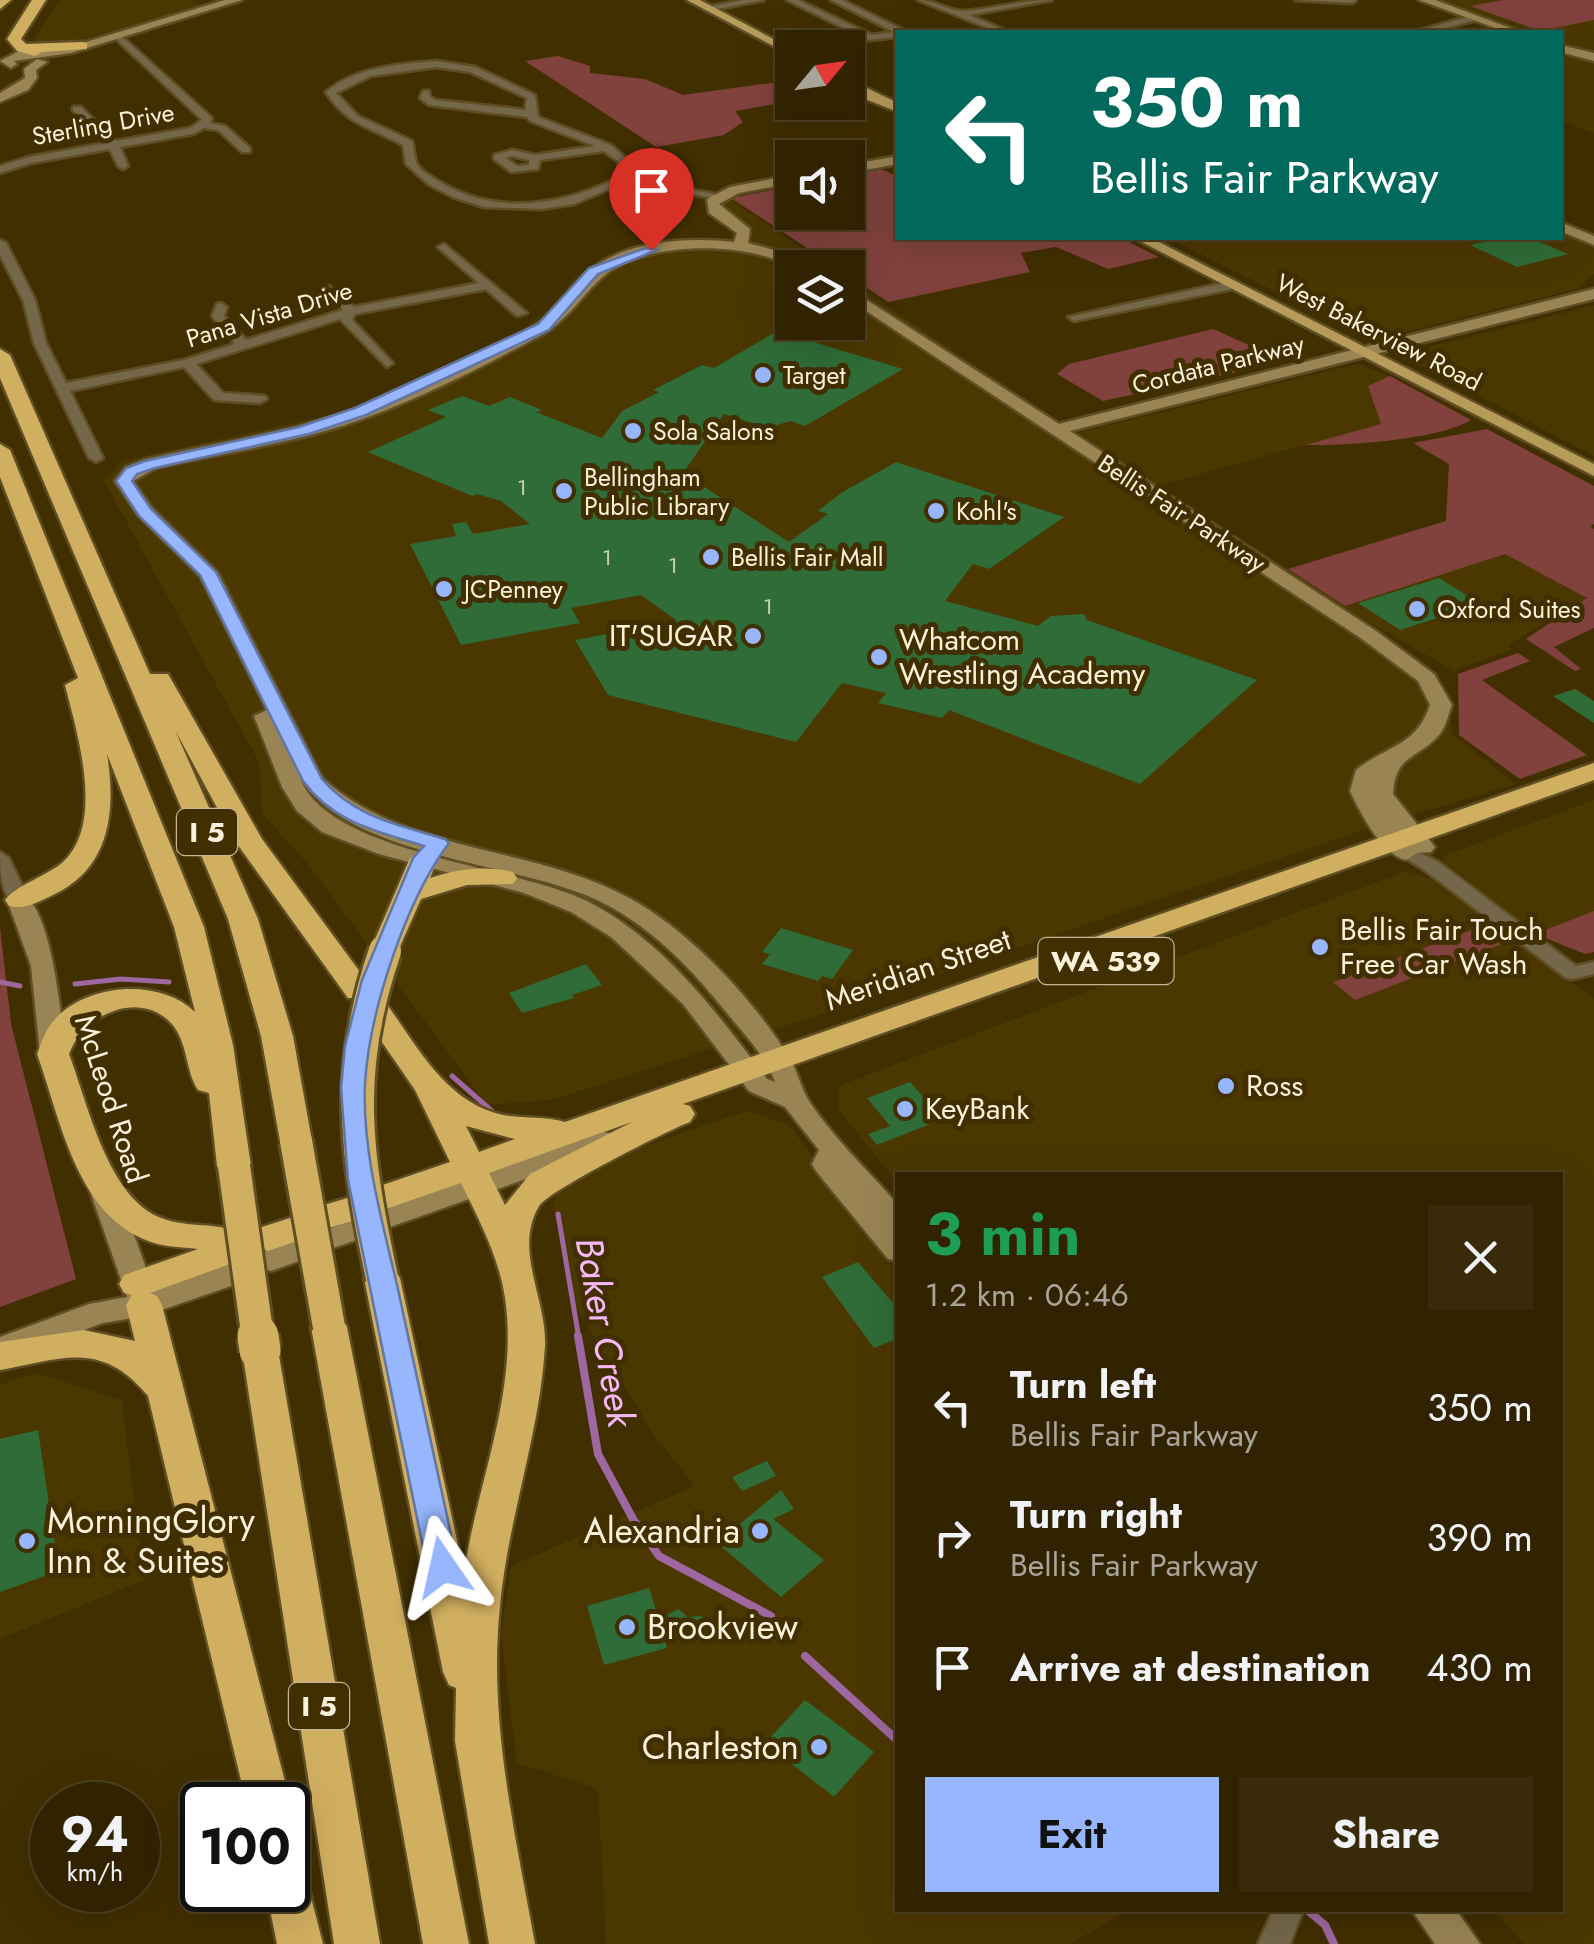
<!DOCTYPE html>
<meta charset="utf-8">
<style>
:root{--surface:#312300;--page:#392b0a;--text:#f1f3f6;--muted:#a8a499;--line:#4c4022;--accent:#97b6fd}
body{margin:0;font-family:Jost,sans-serif;background:var(--page);color:var(--text);height:100vh;display:flex;flex-direction:column;font-size:38px;white-space:nowrap}
*{box-sizing:border-box;margin:0}
p{font-size:32px;color:var(--muted)}
.icon{flex:none;width:55px;height:55px;fill:none;stroke:currentColor;stroke-width:2;stroke-linecap:round;stroke-linejoin:round}
.map{position:relative;flex:1;overflow:hidden}
.drawer{position:absolute;left:895px;top:1172px;width:668px;height:740px;display:flex;flex-direction:column;background:var(--surface);border-radius:0px;box-shadow:0 10px 40px #0002,0 0 0 2px var(--line)}
.drawer>*{flex:none}
.guide{position:absolute;left:895px;top:30px;width:668px;height:210px;border-radius:0px;box-shadow:0 10px 40px #0002,0 0 0 2px var(--line);background:#00695c;color:#fff;overflow:hidden}
.needle{width:65px;rotate:61deg}
.tools{position:absolute;left:775px;top:30px;display:grid;gap:20px}
.tools a{display:grid;place-items:center;width:90px;height:90px;border-radius:0px;background:var(--surface);box-shadow:0 10px 40px #0002,0 0 0 2px var(--line);font-size:50px}
.speed{position:absolute;left:30px;top:1782px;display:flex;gap:20px;font-size:50px;font-weight:700;text-align:center}
.speed>*{display:grid;place-content:center;width:130px;height:130px;border-radius:50%;background:var(--surface);box-shadow:0 10px 40px #0002,0 0 0 2px var(--line);line-height:1}
.speed small{font-size:25px;font-weight:400}
.speed .limit{border:5px solid #111;border-radius:15px;background:#fff;color:#111}
.pin{position:absolute;display:grid;place-items:center;width:85px;height:85px;color:#fff;margin:-102px -42px;border-radius:50% 50% 50% 0;rotate:-45deg;box-shadow:0 0 10px #0007}
.pin .icon{rotate:45deg}
.me{position:absolute;width:110px;margin:-55px;rotate:349deg;stroke-linejoin:round;filter:drop-shadow(0 0 8px #0008)}
.turn{display:flex;align-items:center;gap:35px;height:210px;padding:0 30px;font-size:45px}
.turn .icon{width:130px;height:130px;stroke-width:2.5}
.turn b{display:block;font-size:70px;line-height:85px}
.round{display:grid;place-items:center;flex:none;width:105px;height:105px;border-radius:0px;background:var(--page)}
.headline{display:flex;align-items:center;justify-content:space-between;height:170px;padding:0 30px}
h1{font-size:60px;font-weight:700;line-height:75px;color:#1e9e55}
.primary-button{display:flex;gap:20px;margin-top:auto;padding:20px 30px}
.primary-button a{flex:1;height:115px;border-radius:0px;background:var(--accent);color:#111;font-size:40px;font-weight:700;line-height:115px;text-align:center}
.primary-button a+a{background:var(--page);color:var(--text)}
ul{padding:0;list-style:none}
li{display:flex;align-items:center;gap:30px;height:130px;padding:0 30px}
li div{flex:1}
li b{display:block;font-size:38px}
li em{font-style:normal}
.map>svg:first-child{display:block}
.built{fill:#4b3700}
.green{fill:#81423d}
.lines{fill:none;stroke-linecap:round;stroke-linejoin:round}
.stream-far1{stroke:#9e67a0;stroke-width:5}
.stream{stroke:#9e67a0;stroke-width:8}
.building{fill:#2f6c37}
.street-casing{stroke:#5f4e23;stroke-width:5}
.secondary-casing{stroke:#5f4e23;stroke-width:5}
.primary-casing{stroke:#5f4e23;stroke-width:5}
.highway-casing{stroke:#5f4e23;stroke-width:5}
.street{fill:#756749;fill-rule:evenodd}
.secondary{fill:#9a8454;fill-rule:evenodd}
.primary{fill:#b79b5b;fill-rule:evenodd}
.highway{fill:#d1af61;fill-rule:evenodd}
.highway-bridge-far1-casing{stroke:#5f4e23;stroke-width:38;stroke-linecap:butt}
.highway-bridge-casing{stroke:#5f4e23;stroke-width:46;stroke-linecap:butt}
.highway-bridge-far1{stroke:#d1af61;stroke-width:32}
.highway-bridge{stroke:#d1af61;stroke-width:41}
.route{fill:#97b6fd;stroke:#6276a4;stroke-width:2.5}
.poi-dot{fill:#97b6fd;stroke:#412f00;stroke-width:4}
.labels{text-anchor:middle;stroke-width:10;stroke-linejoin:round;paint-order:stroke}
.far-number-label{font-size:22px;fill:#c9d0b1}
.far-street-label{font-size:25px;fill:#fcf1da;stroke:#412f00}
.far-poi-label{font-size:25px;fill:#fcf1da;stroke:#412f00;text-anchor:start}
.shield{fill:#412f00;stroke:#c4b799;stroke-width:2.5}
.shield-label{font-size:28px;font-weight:bold;fill:#fcf1da}
.poi-label{font-size:30px;fill:#fcf1da;stroke:#412f00;text-anchor:start}
.street-label{font-size:30px;fill:#fcf1da;stroke:#412f00}
.near-poi-label{font-size:35px;fill:#fcf1da;stroke:#412f00;text-anchor:start}
.near-water-label{font-size:38px;font-style:italic;fill:#f6b8f6;stroke:#412f00}
</style>
<div class="map">
<svg width="1594" height="1944" viewBox="0 0 1594 1944">
<rect width="100%" height="100%" fill="#412f00"/>
<g class="built">
<path d="M59 0H191L199 6 64 45 33 42Z"/>
<path d="M1434 0H1594V133L1560 120V32H1527Z"/>
<path d="M731 200 829 267 792 268V322H848V280L1077 433 1358 364 1390 376 1369 387 1382 424 1160 485 1345 606 1505 553 1588 598 1508 645 1512 649 1454 671 1359 616 1423 662 1448 693 1452 734 1515 784 1357 832 829 1012 551 1100 487 1105 308 864 262 813 259 762 104 481 122 461 346 411 520 331 546 312 576 276 614 256 683 242H754L749 227 722 208V203Z"/>
<path d="M1560 231 1594 245V274L1576 289 1378 339 1368 338 1169 238H1560Z"/>
<path d="M1594 305V456L1421 365 1418 350Z"/>
<path d="M1594 800V911L1535 934 1443 861 1446 855Z"/>
<path d="M1406 871 1429 878 1490 923 1334 982 1354 1000 1515 939 1594 999V1944H1524L1494 1910H1560V1175H898L897 1182 838 1109V1086Z"/>
<path d="M746 1111 789 1125 897 1267 898 1910H1129L1070 1944H606L598 1789 517 1763 501 1635 511 1566 695 1486 656 1438 570 1297 553 1202 561 1186 608 1159Z"/>
<path d="M35 1373 122 1400 144 1580 0 1639V1385Z"/>
</g>
<g class="green">
<path d="M1504 0H1594V20L1540 31 1470 6Z"/>
<path d="M558 56 590 66V73L645 79 683 95 792 80V101L735 111 743 122 724 135 656 147 525 61Z"/>
<path d="M881 169 897 176 898 238H1121L1159 257 1108 269 1056 247 1021 253 1030 272 888 302 848 275V268L836 267 731 198 792 186V212H848V175Z"/>
<path d="M1213 329 1262 351 1256 368 1103 401 1057 374 1069 364Z"/>
<path d="M1390 376 1471 420C1439 440 1343 446 1305 445L1381 424 1368 386Z"/>
<path d="M1487 429 1594 486V524L1590 526 1594 529V628L1554 647 1581 669 1575 671 1526 639 1587 598 1505 554 1345 606 1288 569 1446 521 1449 464 1413 443Z"/>
<path d="M1518 653 1530 661 1482 680 1587 755 1520 779 1459 735 1458 674Z"/>
<path d="M1594 911V952L1585 954 1535 934Z"/>
<path d="M1490 923 1515 939 1355 1000 1333 982Z"/>
<path d="M0 927 11 1024 76 1279 0 1307Z"/>
</g>
<g class="lines">
<g class="stream-far1">
<path d="M0 982 20 986"/>
<path d="M75 984 121 979 169 982"/>
<path d="M452 1076 492 1111"/>
<path d="M558 1214 579 1339"/>
</g>
<g class="stream">
<path d="M578 1336 598 1454 633 1519 659 1556 771 1616"/>
<path d="M805 1656 898 1741"/>
<path d="M1307 1910 1325 1925 1334 1944"/>
</g>
</g>
<g class="building">
<path d="M1504 238H1531L1568 254 1517 267 1470 245Z"/>
<path d="M777 331 903 369 805 426 790 421 768 428 724 414 683 473 789 542 828 514 818 511 841 493 896 462 1064 517 989 569 973 564 945 601 1038 626 1051 616 1084 614 1087 620 1257 680 1140 784 949 710 942 718 878 703 886 693 842 683 796 742 608 695 575 640 677 621 641 595 571 608 580 623 461 645 410 544 456 536 452 524 466 522 473 534 530 524 501 501 477 494 472 496 368 452 446 417 428 410 462 396 489 406 510 397 542 410 536 412 602 438 622 411 659 392 653 390 702 365 714 368Z"/>
<path d="M1439 578 1481 604 1400 630 1358 603Z"/>
<path d="M1575 689 1594 701V723L1553 696Z"/>
<path d="M781 928 853 950 832 979 822 976 818 981 762 964 770 954 762 952Z"/>
<path d="M586 964 602 985 572 995 574 998 522 1013 509 993Z"/>
<path d="M910 1082 943 1119 877 1145 868 1134 890 1126 867 1098Z"/>
<path d="M858 1262 898 1309V1338L874 1348 822 1277Z"/>
<path d="M38 1430 59 1571 0 1592V1439Z"/>
<path d="M767 1461 776 1476 742 1491 732 1477Z"/>
<path d="M781 1490 794 1509 773 1519 824 1560 781 1597 717 1543Z"/>
<path d="M649 1588 659 1619 678 1609 688 1617 701 1616 712 1626 699 1630 703 1633 659 1621 667 1648 604 1665 587 1606Z"/>
<path d="M805 1700 874 1752 834 1797 765 1743Z"/>
</g>
<g class="lines">
<defs>
<g id="street">
<path d="M743 0H764L707 11 703 8Z"/>
<path d="M787 0H798L872 35 894 32 831 0H842L907 32H898V37L868 40Z"/>
<path d="M918 0C934 0 948 11 964 11 994 9 1022 0 1052 0L969 15 1009 32H998Z"/>
<path d="M1295 0H1356L1352 3Z"/>
<path d="M1474 15 1477 20 1428 32H1414Z"/>
<path d="M118 33 212 118 210 123 225 126 250 148V152H242L218 130 204 128 193 134 120 147 128 166 123 169 118 166 110 149 31 163 0 173V166L29 157 106 143 73 111V107H81L116 141 190 128 202 120 115 38Z"/>
<path d="M436 61 475 67 535 95 538 117 611 145 629 161 628 178 725 196 719 199 623 183 574 204 541 209 484 207 453 197 428 184 406 164 403 145C373 129 344 123 326 92 356 67 398 64 436 61ZM436 67 470 72 527 98 525 110 436 100 430 97 429 91H423L420 98 429 105 527 117 530 121 595 146 535 155 512 150 494 155V159L511 172 538 169 540 160 604 151 619 162 617 178C565 204 503 215 449 187 439 181 423 174 417 164 414 158 414 147 412 141L358 116 336 93 371 76ZM512 156 529 160V165L517 166 506 158Z"/>
<path d="M0 240 6 243 35 300 46 343 66 383 184 360 235 344 212 316 217 304 221 303 227 307 224 316 246 340 343 310 323 290 329 286 354 307 479 283 440 249 438 247 444 244 527 313 517 316 486 289 355 314 352 320 393 363 387 367 340 319 196 364 223 393 265 396 267 399 260 403 214 400 184 367 70 391 103 458 96 462 89 458 34 343 23 300 0 255Z"/>
<path d="M1233 281 1239 285 1237 288 1074 321 1068 317Z"/>
<path d="M1406 847 1437 861 1576 966 1594 962V974L1572 979 1565 977 1423 869 1397 853 1399 849Z"/>
<path d="M0 852 9 858 29 900 26 904 19 906C0 898 0 871 0 852Z"/>
<path d="M1273 1910H1303L1290 1944H1258Z"/>
</g>
<g id="secondary">
<path d="M225 0H242L71 53 14 61 17 64 11 68 0 61 19 51 66 48Z"/>
<path d="M1419 0H1435L1521 32H1506Z"/>
<path d="M1560 45 1594 53V61L1560 52Z"/>
<path d="M37 59 47 62 36 70 37 78 28 90 0 102V93L25 78 24 69Z"/>
<path d="M898 156V164L848 173V165Z"/>
<path d="M792 175V183L739 193 719 204 750 229 748 243 793 255 815 268C796 268 783 261 764 256 724 245 675 246 636 258 592 271 580 313 543 334 479 369 410 404 342 426 281 445 217 454 156 468L133 481 152 508 218 573 322 778C410 856 532 844 631 899 691 932 755 1001 790 1059 798 1072 801 1089 809 1101 833 1138 869 1171 898 1205V1261L888 1259 816 1171 812 1164 819 1150 785 1107 749 1091 683 1004 611 937 571 912 524 893 379 854 322 832 297 811 282 787 254 716 267 710 200 576 139 516 115 481 126 467 144 460C223 441 303 432 379 400 426 380 501 349 542 321 561 307 571 286 589 271 626 240 689 237 734 242L737 233 709 213 707 199 730 187ZM301 780C353 857 513 862 595 899 647 923 687 964 722 1007 741 1031 764 1053 775 1082L767 1079C717 1013 665 942 589 902 519 866 331 854 301 780Z"/>
<path d="M1560 222 1594 236V245L1560 231Z"/>
<path d="M848 288 1059 424 1594 289V299L1070 431 1376 631 1434 674 1452 705C1448 715 1446 727 1439 735 1417 760 1395 754 1393 794L1435 847 1431 852 1417 853 1406 860C1381 854 1360 812 1350 791L1356 770C1387 745 1416 747 1430 705L1418 681 1362 639 848 299Z"/>
<path d="M19 893C52 901 62 1023 66 1054L53 1063 40 1054 31 966 7 900Z"/>
<path d="M604 1132 614 1134 618 1141 614 1148 384 1229 374 1226 370 1219 374 1212Z"/>
<path d="M104 1181 114 1184 118 1191 154 1290 227 1265 237 1268 242 1276 237 1284 144 1316 103 1323 0 1361V1337L89 1304 127 1297 90 1191 94 1184Z"/>
<path d="M358 1219 368 1222 372 1229 368 1236 330 1249 320 1246 316 1239 320 1232Z"/>
<path d="M300 1239 310 1243 315 1250 310 1257 271 1271 261 1268 256 1260 261 1252Z"/>
<path d="M1412 1910H1456L1480 1944H1435Z"/>
</g>
<g id="primary">
<path d="M687 0H700L792 49V56Z"/>
<path d="M850 80 898 103V112L850 93Z"/>
<path d="M1134 238H1151L1594 464V476Z"/>
</g>
<g id="highway">
<path d="M0 0H11L0 9Z"/>
<path d="M32 0H46L21 39 26 44 82 42 87 43V49L42 52 35 56 17 51 7 39Z"/>
<path d="M0 349 10 355 150 674H168L262 839 374 991 370 998H348L235 841 175 730 258 919 293 1036 312 1141 308 1149 296 1152 284 1149 280 1141 261 1036 228 919 0 378Z"/>
<path d="M0 444 10 450 204 927 233 1045 251 1166 246 1174 234 1178 222 1174 217 1166 209 1093 198 1090C185 1070 188 1041 171 1023 139 989 83 1015 69 1054 88 1104 108 1201 164 1219 185 1227 211 1223 233 1230L238 1239 236 1244 241 1253 236 1262 150 1293 157 1296 162 1305 291 1805 288 1813V1805H247L148 1396C102 1340 63 1358 0 1370V1342L84 1330 135 1341 126 1305 132 1295 124 1293 119 1284 124 1275 198 1249C182 1247 166 1247 151 1242 76 1216 61 1120 37 1054 42 1041 46 1028 56 1018 89 983 160 978 195 1012L174 927 107 754C116 810 111 868 53 895 38 902 25 910 9 906L5 900C15 886 46 876 62 863 106 824 77 733 65 685L78 678 0 477Z"/>
<path d="M1594 763V780L683 1104 690 1106 695 1114 690 1122C668 1130 548 1191 539 1206 513 1250 547 1299 545 1346 540 1433 508 1518 500 1606 488 1720 515 1833 535 1944H489L455 1741 456 1688 449 1685 443 1672 364 1278 370 1269 382 1265 394 1269 400 1278 464 1573C477 1483 519 1390 505 1298 499 1257 479 1220 461 1183L380 1211 371 1208 366 1217 326 1229 314 1226 309 1217 314 1208 354 1196 363 1199 368 1190 450 1162 415 1090 362 1013 366 1006H388C419 1049 447 1103 503 1115 523 1119 545 1116 565 1122ZM632 1122 530 1174 505 1205 489 1173ZM466 1126 515 1139 479 1152Z"/>
<path d="M424 850 438 858 430 878C458 869 484 865 513 872L517 878 513 884 467 885 421 899 395 958H375L370 951 410 858Z"/>
<path d="M296 1216 308 1219 313 1228 308 1237 268 1251 256 1247 251 1238 256 1229Z"/>
<path d="M329 1313 342 1317 347 1327 469 1944H423L311 1327 316 1317Z"/>
<path d="M260 1336 273 1340 278 1350 380 1944H334L242 1350 247 1340Z"/>
<path d="M288 1864 304 1870 323 1944H277L266 1890H288Z"/>
</g>
</defs>
<use href="#street" class="street-casing"/>
<use href="#secondary" class="secondary-casing"/>
<use href="#primary" class="primary-casing"/>
<use href="#highway" class="highway-casing"/>
<use href="#street" class="street"/>
<use href="#secondary" class="secondary"/>
<use href="#primary" class="primary"/>
<use href="#highway" class="highway"/>
<defs>
<g id="highway-bridge-far1">
<path d="M296 1141 329 1327"/>
<path d="M234 1166 258 1339"/>
<path d="M382 1278C356 1155 343 1073 385 951"/>
</g>
<path id="highway-bridge" d="M258 1336 260 1350"/>
</defs>
<use href="#highway-bridge-far1" class="highway-bridge-far1-casing"/>
<use href="#highway-bridge" class="highway-bridge-casing"/>
<use href="#highway-bridge-far1" class="highway-bridge-far1"/>
<use href="#highway-bridge" class="highway-bridge"/>
</g>
<path class="route" d="M646 248 657 250 598 274 549 330 366 415 309 434 155 468 137 474 132 481 151 509 216 572 322 779C354 817 399 825 445 839L449 843C406 900 369 1012 365 1084 362 1151 382 1220 397 1285 417 1379 438 1473 458 1567L454 1576 443 1580 432 1576 427 1567 348 1180 341 1088 345 1046 362 980 413 858 424 846C376 831 334 823 303 781L200 575 139 516 116 481 126 468 145 461 299 427 355 408 538 324 589 268Z"/>
<g class="poi-dot">
<circle cx="763" cy="375" r="10"/>
<circle cx="633" cy="431" r="10"/>
<circle cx="564" cy="491" r="10"/>
<circle cx="936" cy="511" r="10"/>
<circle cx="711" cy="557" r="10"/>
<circle cx="444" cy="589" r="10"/>
<circle cx="1417" cy="609" r="10"/>
<circle cx="753" cy="636" r="10"/>
<circle cx="879" cy="657" r="10"/>
<circle cx="1320" cy="947" r="10"/>
<circle cx="1226" cy="1086" r="10"/>
<circle cx="905" cy="1109" r="10"/>
<circle cx="760" cy="1531" r="10"/>
<circle cx="27" cy="1541" r="10"/>
<circle cx="627" cy="1627" r="10"/>
<circle cx="819" cy="1747" r="10"/>
</g>
<g class="labels">
<g class="far-number-label">
<text x="522" y="495">1</text>
<text x="607" y="565">1</text>
<text x="673" y="573">1</text>
<text x="768" y="614">1</text>
</g>
<g class="far-street-label">
<text transform="translate(103 124) rotate(-10)" y="9">Sterling Drive</text>
<text transform="translate(269 314) rotate(-17)" y="9">Pana Vista Drive</text>
<text transform="translate(1379 332) rotate(27)" y="9">West Bakerview Road</text>
<text transform="translate(1218 364) rotate(-14)" y="9">Cordata Parkway</text>
<text transform="translate(1182 513) rotate(33)" y="9">Bellis Fair Parkway</text>
</g>
<g class="far-poi-label">
<text x="783" y="384">Target</text>
<text x="653" y="440">Sola Salons</text>
<text x="584" y="486">Bellingham<tspan x="584" dy="29">Public Library</tspan></text>
<text x="956" y="520">Kohl's</text>
<text x="731" y="566">Bellis Fair Mall</text>
<text x="464" y="598">JCPenney</text>
<text x="1437" y="618">Oxford Suites</text>
</g>
<g class="shield">
<rect x="177" y="809" width="60" height="46" rx="8"/>
<rect x="1038.5" y="938" width="135" height="46" rx="8"/>
<rect x="289" y="1683" width="60" height="46" rx="8"/>
</g>
<g class="shield-label">
<text x="207" y="842">I 5</text>
<text x="1106" y="971">WA 539</text>
<text x="319" y="1716">I 5</text>
</g>
<g class="poi-label">
<text x="733" y="646" text-anchor="end">IT'SUGAR</text>
<text x="899" y="650">Whatcom<tspan x="899" dy="34">Wrestling Academy</tspan></text>
<text x="1340" y="940">Bellis Fair Touch<tspan x="1340" dy="34">Free Car Wash</tspan></text>
<text x="1246" y="1096">Ross</text>
<text x="925" y="1119">KeyBank</text>
</g>
<g class="street-label">
<text transform="translate(918 970) rotate(-19)" y="10">Meridian Street</text>
<text transform="translate(111 1099) rotate(72)" y="10">McLeod Road</text>
</g>
<g class="near-poi-label">
<text x="47" y="1533">MorningGlory<tspan x="47" dy="40">Inn &amp; Suites</tspan></text>
<text x="740" y="1543" text-anchor="end">Alexandria</text>
<text x="647" y="1639">Brookview</text>
<text x="799" y="1759" text-anchor="end">Charleston</text>
</g>
<g class="near-water-label">
<text transform="translate(605 1332) rotate(80)" y="13">Baker Creek</text>
</g>
</g>
</svg>
<div class="tools">
<a><svg class="needle" viewBox="-14 -14 28 28"><path d="M0-13l5 13h-10z" fill="#e53935"/><path d="M0 13l5-13h-10z" fill="#a8a499"/></svg></a>
<a><svg class="icon" aria-label="sound" viewBox="0 0 24 24"><path d="M4 9h4l5-4v14l-5-4H4zM17 9q2 3 0 6"/></svg></a>
<a><svg class="icon" aria-label="layers" viewBox="0 0 24 24"><path d="M12 4l9 5-9 5-9-5zM3 14l9 5 9-5"/></svg></a>
</div>
<div class="speed"><div>94<small>km/h</small></div><div class="limit">100</div></div>
<div class="pin" style="left:651px;top:250px;background:#d93025"><svg class="icon" aria-label="arrive" viewBox="0 0 24 24"><path d="M6 21V4h12l-3 4 3 4H6"/></svg></div>
<svg class="me" style="left:443px;top:1567px" viewBox="-20 -20 40 40"><path d="M0-17L14 15 0 8-14 15z" fill="#97b6fd" stroke="#fff" stroke-width="4"/></svg>
<div class="guide">
<div class="turn"><svg class="icon" aria-label="left" viewBox="0 0 24 24"><path d="M17 20v-9H6M10 6l-5 5 5 5"/></svg><div><b>350 m</b>Bellis Fair Parkway</div></div>
</div>
<section class="drawer">
<div class="headline"><div><h1>3 min</h1><p>1.2 km · 06:46</p></div><a class="round"><svg class="icon" aria-label="close" viewBox="0 0 24 24"><path d="M6 6l12 12M18 6L6 18"/></svg></a></div>
<ul>
<li><svg class="icon" aria-label="left" viewBox="0 0 24 24"><path d="M17 20v-9H6M10 6l-5 5 5 5"/></svg><div><b>Turn left</b><p>Bellis Fair Parkway</p></div><em>350 m</em></li>
<li><svg class="icon" aria-label="right" viewBox="0 0 24 24"><path d="M7 20v-9h11M14 6l5 5-5 5"/></svg><div><b>Turn right</b><p>Bellis Fair Parkway</p></div><em>390 m</em></li>
<li><svg class="icon" aria-label="arrive" viewBox="0 0 24 24"><path d="M6 21V4h12l-3 4 3 4H6"/></svg><div><b>Arrive at destination</b></div><em>430 m</em></li>
</ul>
<div class="primary-button"><a>Exit</a><a>Share</a></div>
</section>
</div>
